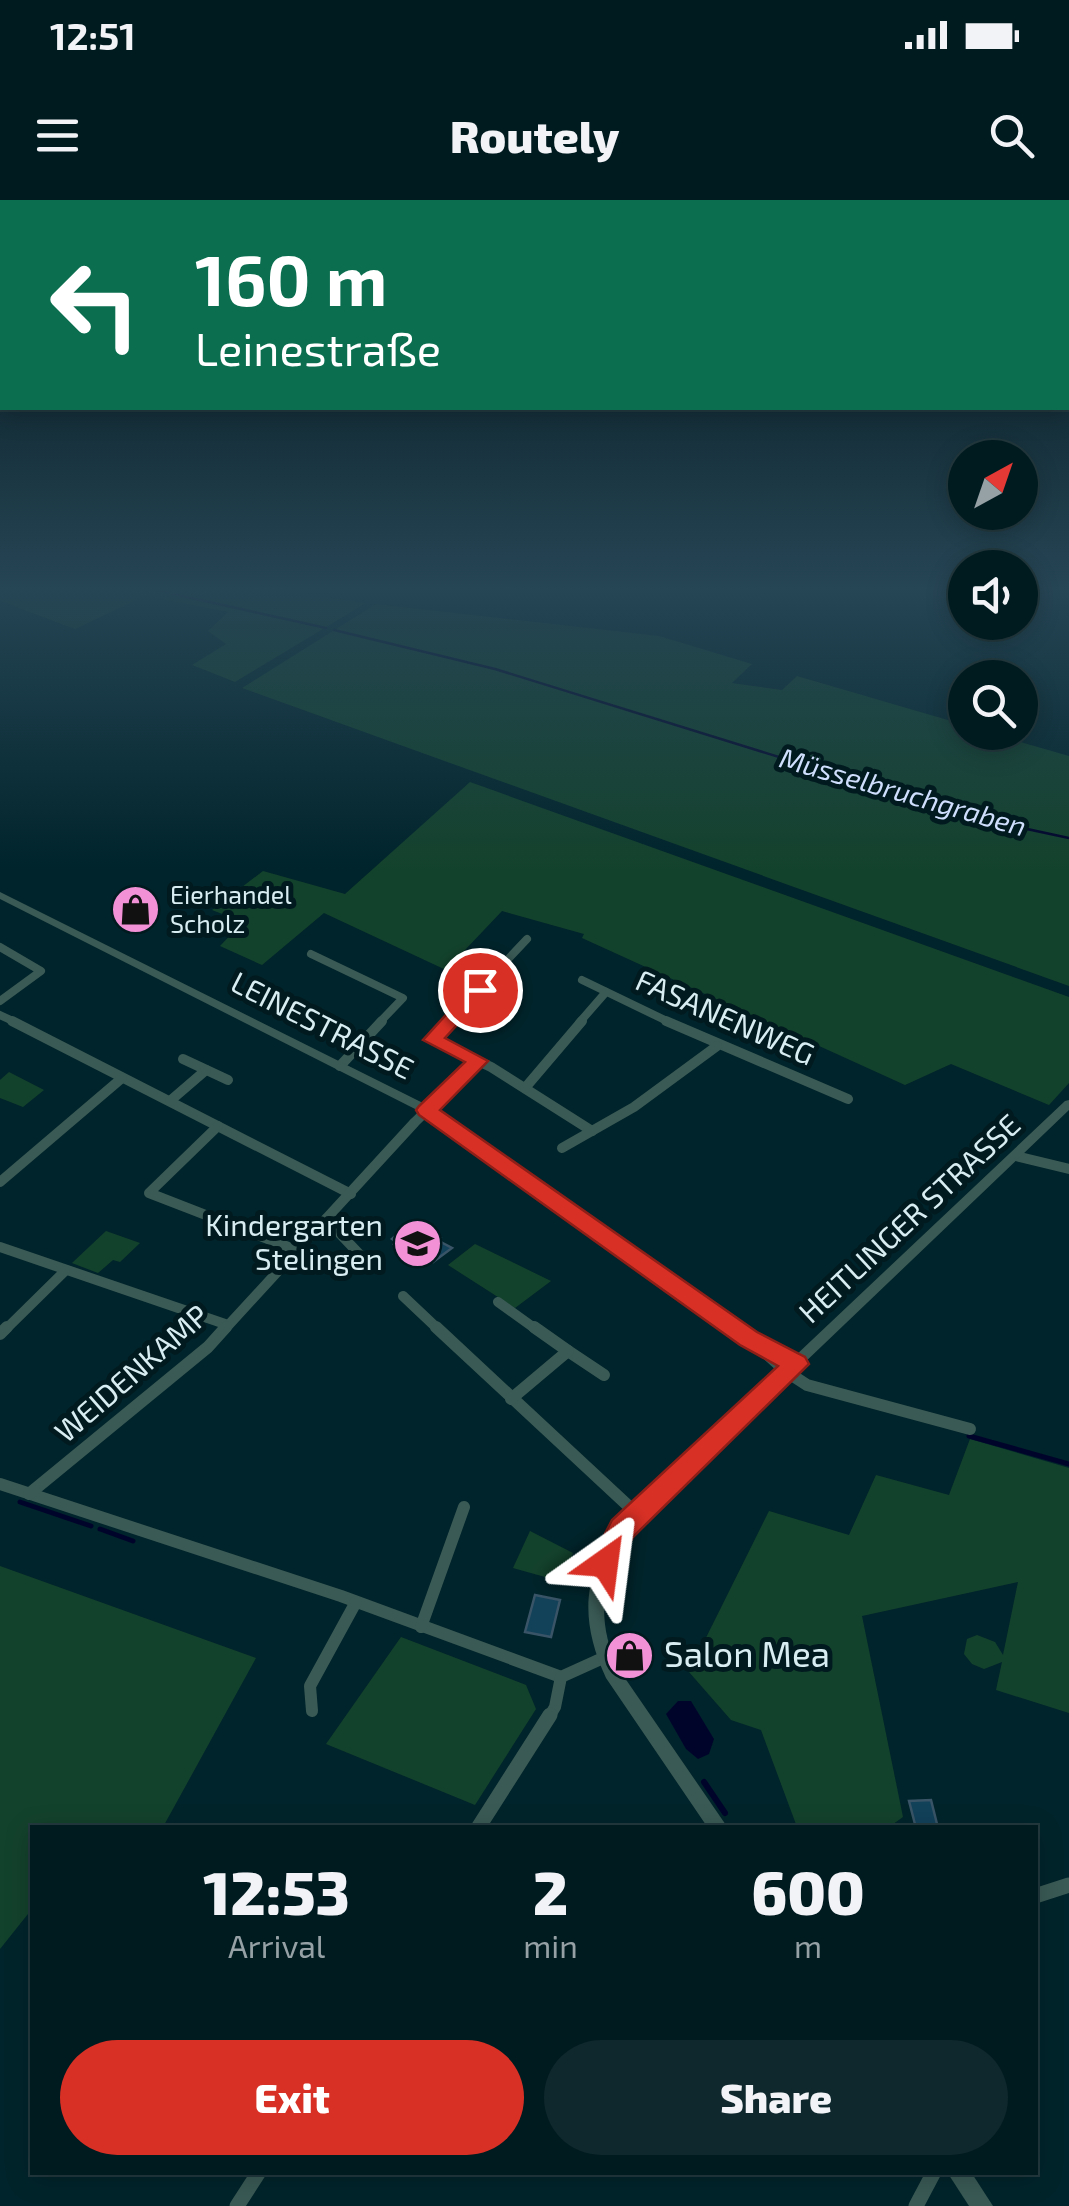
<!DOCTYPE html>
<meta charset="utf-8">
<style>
:root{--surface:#001b20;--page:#0e282d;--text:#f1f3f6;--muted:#95a1a5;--line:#22393e;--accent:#d93025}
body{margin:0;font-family:"Exo 2",sans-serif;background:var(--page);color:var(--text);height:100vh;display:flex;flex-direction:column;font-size:38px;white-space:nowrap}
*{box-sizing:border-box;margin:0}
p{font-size:32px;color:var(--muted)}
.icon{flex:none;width:55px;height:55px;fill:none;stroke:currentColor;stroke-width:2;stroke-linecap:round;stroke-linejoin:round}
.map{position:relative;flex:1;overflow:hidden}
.side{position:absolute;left:30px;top:1625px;width:1008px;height:350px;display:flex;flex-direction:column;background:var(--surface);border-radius:0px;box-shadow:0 5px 25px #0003,0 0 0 2px var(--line)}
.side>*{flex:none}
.hud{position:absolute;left:0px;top:0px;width:1070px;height:210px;box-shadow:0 5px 25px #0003,0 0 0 2px var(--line);background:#0b6e4f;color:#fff;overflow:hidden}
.needle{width:65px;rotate:40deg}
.controls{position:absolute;left:948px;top:240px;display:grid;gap:20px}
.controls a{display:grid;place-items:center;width:90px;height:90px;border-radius:50%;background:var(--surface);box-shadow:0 5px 25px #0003,0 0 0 2px var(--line);font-size:50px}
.pin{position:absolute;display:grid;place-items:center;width:85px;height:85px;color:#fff;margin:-42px;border:5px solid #fff;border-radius:50%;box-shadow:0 2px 10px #0007}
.me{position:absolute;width:110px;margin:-55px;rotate:31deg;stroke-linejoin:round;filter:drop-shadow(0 0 8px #0008)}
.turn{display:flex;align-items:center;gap:35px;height:210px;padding:0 30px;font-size:45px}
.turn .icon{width:130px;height:130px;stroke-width:2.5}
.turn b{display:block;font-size:70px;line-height:85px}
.eta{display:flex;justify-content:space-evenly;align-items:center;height:170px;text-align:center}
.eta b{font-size:60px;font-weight:800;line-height:70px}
.primary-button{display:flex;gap:20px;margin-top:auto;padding:20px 30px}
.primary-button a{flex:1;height:115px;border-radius:60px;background:var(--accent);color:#fff;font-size:40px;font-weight:800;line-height:115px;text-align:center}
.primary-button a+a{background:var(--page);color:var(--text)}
.status{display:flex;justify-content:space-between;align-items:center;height:70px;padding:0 50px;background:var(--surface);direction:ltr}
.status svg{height:28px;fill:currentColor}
header{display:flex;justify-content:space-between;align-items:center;height:130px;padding:0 30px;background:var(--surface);font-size:45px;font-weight:800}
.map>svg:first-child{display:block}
.green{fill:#13422c}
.water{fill:#00042b}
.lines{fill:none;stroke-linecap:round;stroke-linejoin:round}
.stream-far2{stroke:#00042b;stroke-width:2.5}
.stream-far1{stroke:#00042b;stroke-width:5}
.stream{stroke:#00042b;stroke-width:6}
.building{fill:#12415a;stroke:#385466;stroke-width:2.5}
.minor-far3{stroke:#3a5a55;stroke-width:8}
.minor-far2{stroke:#3a5a55;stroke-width:10}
.minor-far1{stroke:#3a5a55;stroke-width:12}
.minor{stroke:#3a5a55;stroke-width:15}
.tertiary{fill:#3a5a55;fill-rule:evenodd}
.route{fill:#d93025;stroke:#8d1f18;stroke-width:2.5}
.labels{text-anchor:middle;stroke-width:10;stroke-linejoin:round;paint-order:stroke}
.far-poi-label{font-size:25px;fill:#d8edf1;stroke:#001a1f;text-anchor:start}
.far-water-label{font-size:28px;font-style:italic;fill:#cedefc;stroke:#001a1f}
.street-label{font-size:30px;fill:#d8edf1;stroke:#001a1f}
.poi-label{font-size:30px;fill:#d8edf1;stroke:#001a1f;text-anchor:end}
.near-poi-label{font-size:35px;fill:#d8edf1;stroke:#001a1f;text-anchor:start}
</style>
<div class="status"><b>12:51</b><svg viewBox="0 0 49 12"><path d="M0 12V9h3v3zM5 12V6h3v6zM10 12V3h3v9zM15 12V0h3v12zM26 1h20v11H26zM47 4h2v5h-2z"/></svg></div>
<header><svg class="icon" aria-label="menu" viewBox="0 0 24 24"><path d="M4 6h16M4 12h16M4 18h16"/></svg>Routely<svg class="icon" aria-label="search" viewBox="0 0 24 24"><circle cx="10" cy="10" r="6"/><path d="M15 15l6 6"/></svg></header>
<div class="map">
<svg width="1069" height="2006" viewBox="0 0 1069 2006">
<rect width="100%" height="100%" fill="#00242b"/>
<g class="green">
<path d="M0 389H277L366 403 235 482 192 465 226 444 208 431 228 412 145 396 75 429 0 401Z"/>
<path d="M376 404 659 436 752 464 732 483 782 490 797 476 965 525V532L989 533 1069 556V786L242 488Z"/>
<path d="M470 582 1069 797V883L1049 905 951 864 905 885 582 738 584 734 502 711 446 770 324 713 262 765 220 746 243 722 212 710 263 671 345 694Z"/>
<path d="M9 872 44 890 23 907 0 898V880Z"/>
<path d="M106 1031 140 1043 120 1062 113 1060 98 1073 72 1063Z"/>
<path d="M475 1044 551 1081 515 1108 448 1065Z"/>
<path d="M970 1239 1069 1268V1513L996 1490 1002 1462 984 1469 972 1464 964 1454 967 1439 977 1435 995 1442 1003 1455 1018 1382 862 1416 903 1617 889 1627H797L761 1530 731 1520 689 1472 769 1311 849 1335 876 1275 949 1295Z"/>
<path d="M530 1331 573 1353 563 1382 513 1368Z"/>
<path d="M0 1366 256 1458 163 1627 32 1628V1709L0 1749Z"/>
<path d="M401 1437 526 1485 536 1509 475 1605 326 1544Z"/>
</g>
<path class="water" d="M678 1501H691L714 1539 709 1554 698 1559 686 1549 666 1514Z"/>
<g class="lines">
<g class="stream-far2">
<path d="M151 389 326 428"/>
<path d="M334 430 495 469 976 618 1069 638"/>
</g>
<g class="stream-far1">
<path d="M969 1236 1069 1264"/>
<path d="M20 1302 91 1326"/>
<path d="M100 1329 133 1341"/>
</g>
<path class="stream" d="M704 1582 725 1613"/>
</g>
<g class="building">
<path d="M410 1023 440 1038 437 1040 452 1048 433 1062 394 1044 396 1042 392 1039Z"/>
<path d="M535 1395 560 1400 551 1437 525 1432Z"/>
<path d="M931 1600 938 1628H916L909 1601Z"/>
</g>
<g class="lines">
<g class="minor-far3">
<path d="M0 747 41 771 0 801"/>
<path d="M311 754 403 798 379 823"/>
<path d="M582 780 671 823"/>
<path d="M0 815 17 823"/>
<path d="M448 823 527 739"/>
<path d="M579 823 606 792"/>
</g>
<g class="minor-far2">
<path d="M12 821 351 994"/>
<path d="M451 821 433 840 491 867 592 931"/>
<path d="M666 821 848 899"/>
<path d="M183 859 228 880"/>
<path d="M340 866 382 821"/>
<path d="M525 888 582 821"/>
<path d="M170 901 206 870"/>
<path d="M218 926 149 993 296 1050"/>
<path d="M562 948 634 907 717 846"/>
<path d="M1016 956 1069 969"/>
<path d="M0 982 122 878"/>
<path d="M326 1019 364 1059"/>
<path d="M0 1047 228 1125"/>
<path d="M403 1096 439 1130"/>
<path d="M498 1102 537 1130"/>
<path d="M5 1130 65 1071"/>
<path d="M224 1130 415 922 478 861"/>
</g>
<g class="minor-far1">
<path d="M436 1127 637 1314"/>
<path d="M0 1134 7 1127"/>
<path d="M568 1151 604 1175"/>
<path d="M787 1172 807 1185 970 1229"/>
<path d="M511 1199 568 1151 534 1127"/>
<path d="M0 1284 341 1396 561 1477"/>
<path d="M29 1294 208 1147 226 1127"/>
<path d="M421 1427 464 1307"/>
<path d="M312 1511 310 1486 356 1402"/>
<path d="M549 1517 555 1507 561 1477 603 1458"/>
</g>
<g class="minor">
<path d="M478 1628 550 1515"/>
<path d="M1035 1696 1069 1685"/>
<path d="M237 2006 259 1972"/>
<path d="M916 2006 934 1972"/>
</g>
<g class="tertiary">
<path d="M0 692 431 907 754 1135 794 1157 1065 901 1069 900V910L642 1318C604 1364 592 1412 618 1468L728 1628H708L606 1478C576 1412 584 1365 632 1310L778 1172 748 1145 423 913 0 699Z"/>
<path d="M947 1972H971L993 2006H969Z"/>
</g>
</g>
<linearGradient id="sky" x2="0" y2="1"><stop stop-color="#001418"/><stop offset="0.58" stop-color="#264555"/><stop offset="1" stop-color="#264555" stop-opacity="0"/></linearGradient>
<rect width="1069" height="670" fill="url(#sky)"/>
<path class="route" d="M480 784 489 790 445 838 488 861 440 910 757 1132 805 1157 809 1164 633 1337 615 1371 605 1375 595 1371 590 1363 612 1320 778 1166 740 1145 419 915 416 910 419 906 465 862 423 840 473 785Z"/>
<defs>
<symbol id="shop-disc" viewBox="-11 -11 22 22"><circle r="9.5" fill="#f291d6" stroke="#001a1f"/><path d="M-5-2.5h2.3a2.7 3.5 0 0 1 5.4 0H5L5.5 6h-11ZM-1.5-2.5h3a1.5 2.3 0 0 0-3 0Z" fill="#111"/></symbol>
<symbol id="school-disc" viewBox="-11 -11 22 22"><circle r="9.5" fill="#f291d6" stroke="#001a1f"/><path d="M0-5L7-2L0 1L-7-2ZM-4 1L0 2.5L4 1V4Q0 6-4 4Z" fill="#111"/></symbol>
</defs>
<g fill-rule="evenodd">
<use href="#shop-disc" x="108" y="682" width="55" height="55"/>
<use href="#school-disc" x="390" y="1016" width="55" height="55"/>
<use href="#shop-disc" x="602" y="1428" width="55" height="55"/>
</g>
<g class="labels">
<g class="far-poi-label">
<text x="170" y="704">Eierhandel<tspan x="170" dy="29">Scholz</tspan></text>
</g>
<g class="far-water-label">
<text transform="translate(903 592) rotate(16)" y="10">Müsselbruchgraben</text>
</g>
<g class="street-label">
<text transform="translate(725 818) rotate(24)" y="10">FASANENWEG</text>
<text transform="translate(322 826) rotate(27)" y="10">LEINESTRASSE</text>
<text transform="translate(910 1019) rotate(-43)" y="10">HEITLINGER STRASSE</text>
<text transform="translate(132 1174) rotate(-41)" y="10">WEIDENKAMP</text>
</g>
<g class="poi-label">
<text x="383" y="1036">Kindergarten<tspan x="383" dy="34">Stelingen</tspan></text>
</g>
<g class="near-poi-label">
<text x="664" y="1467">Salon Mea</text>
</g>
</g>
</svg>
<div class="controls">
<a><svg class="needle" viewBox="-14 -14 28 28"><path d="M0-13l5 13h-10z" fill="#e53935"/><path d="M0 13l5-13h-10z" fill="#95a1a5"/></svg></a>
<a><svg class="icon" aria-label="sound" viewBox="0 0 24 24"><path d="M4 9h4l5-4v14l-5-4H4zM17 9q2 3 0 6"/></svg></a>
<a><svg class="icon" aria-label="search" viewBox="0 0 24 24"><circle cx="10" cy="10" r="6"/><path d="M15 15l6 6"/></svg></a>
</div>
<div class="pin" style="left:480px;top:790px;background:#d93025"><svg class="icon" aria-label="arrive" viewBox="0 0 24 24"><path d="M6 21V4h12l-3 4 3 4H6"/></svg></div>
<svg class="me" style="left:605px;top:1363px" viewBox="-20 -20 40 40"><path d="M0-17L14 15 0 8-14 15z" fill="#d93025" stroke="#fff" stroke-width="4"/></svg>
<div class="hud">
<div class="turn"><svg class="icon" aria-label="left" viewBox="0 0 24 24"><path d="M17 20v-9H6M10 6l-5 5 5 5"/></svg><div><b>160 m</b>Leinestraße</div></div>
</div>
<section class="side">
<div class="eta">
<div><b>12:53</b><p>Arrival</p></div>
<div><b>2</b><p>min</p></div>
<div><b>600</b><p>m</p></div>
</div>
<div class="primary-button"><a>Exit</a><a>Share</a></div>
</section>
</div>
